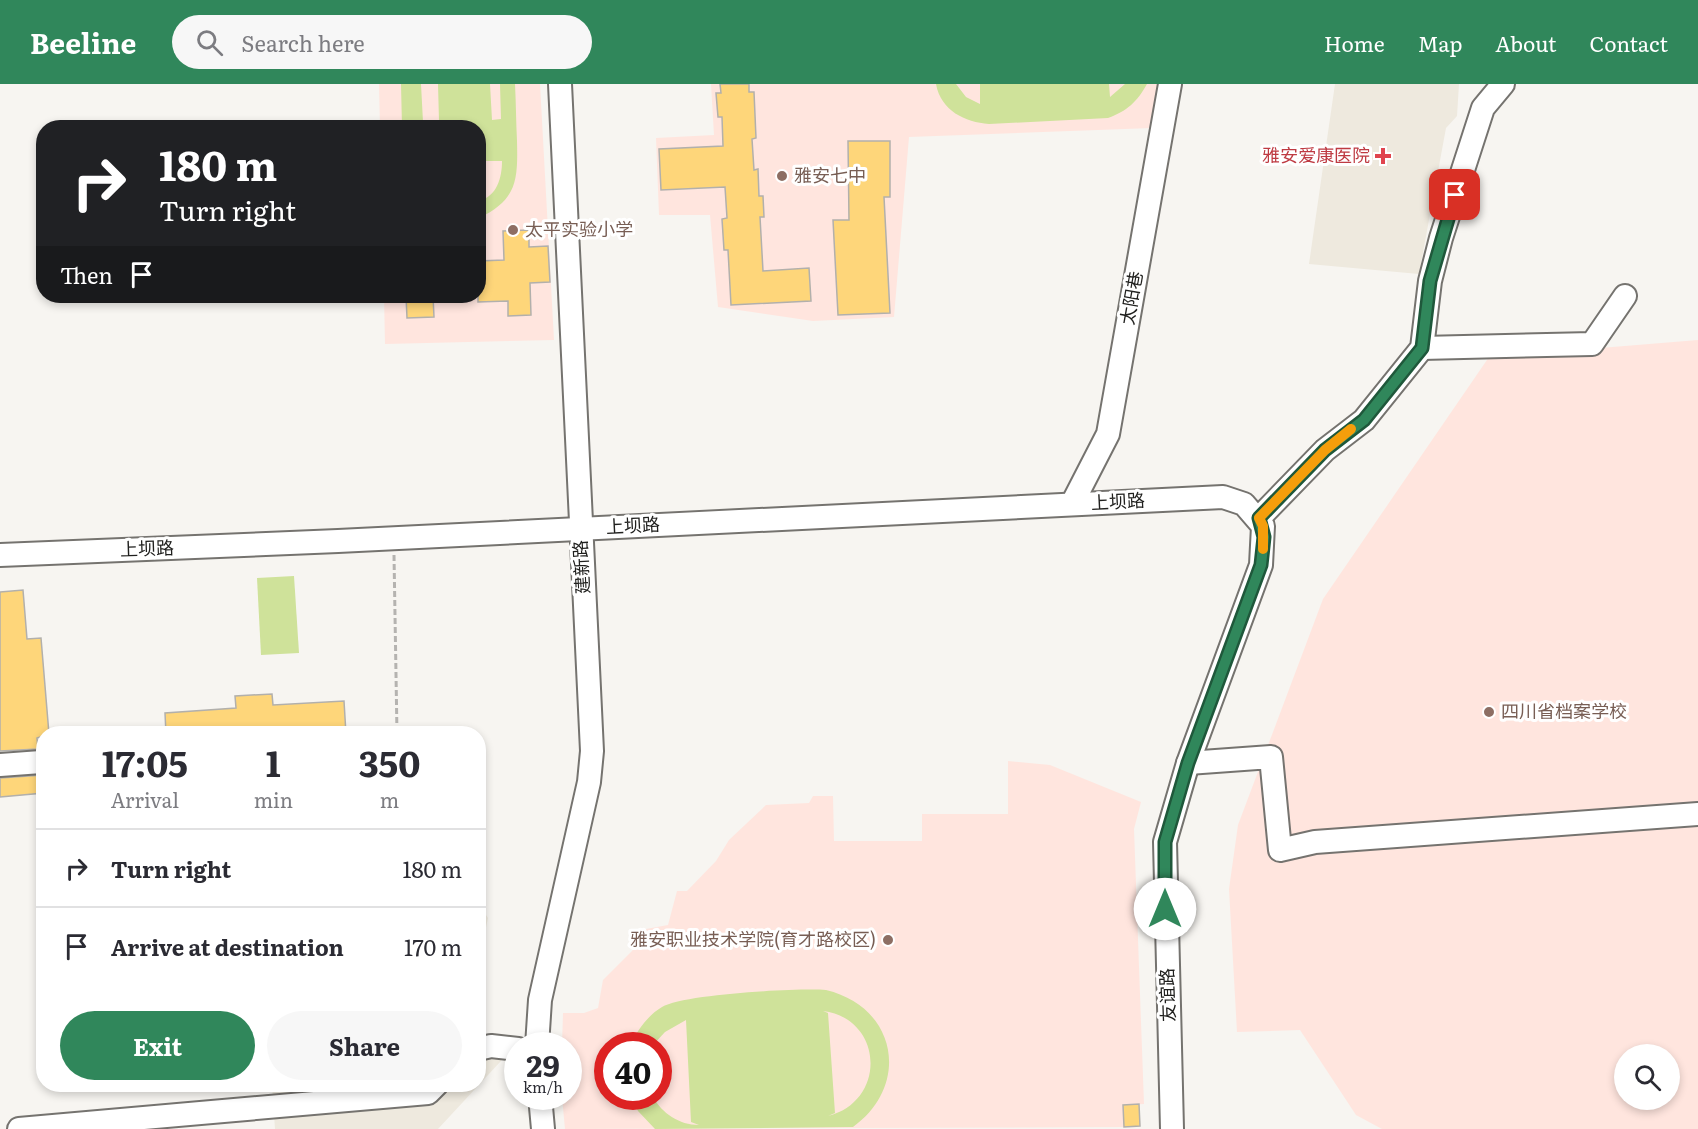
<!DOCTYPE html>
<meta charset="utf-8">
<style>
:root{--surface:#fff;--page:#f7f7f7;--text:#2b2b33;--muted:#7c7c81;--line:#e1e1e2;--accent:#30875b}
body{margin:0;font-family:Literata,"Noto Sans SC",serif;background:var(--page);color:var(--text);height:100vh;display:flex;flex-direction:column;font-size:22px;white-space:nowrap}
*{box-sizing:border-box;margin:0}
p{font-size:20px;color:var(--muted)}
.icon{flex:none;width:33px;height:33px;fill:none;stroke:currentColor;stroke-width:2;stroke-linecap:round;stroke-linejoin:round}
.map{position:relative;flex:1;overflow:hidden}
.sheet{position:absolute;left:36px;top:642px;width:450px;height:366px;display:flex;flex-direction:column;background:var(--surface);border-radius:24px;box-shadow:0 3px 9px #0003}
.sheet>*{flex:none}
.guide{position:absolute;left:36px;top:36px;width:450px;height:183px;border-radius:24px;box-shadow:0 3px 9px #0003;background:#202124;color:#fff;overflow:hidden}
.controls{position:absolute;left:1614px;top:960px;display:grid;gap:12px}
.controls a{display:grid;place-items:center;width:66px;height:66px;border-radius:50%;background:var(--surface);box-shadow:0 3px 9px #0003;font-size:30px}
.speed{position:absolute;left:504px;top:948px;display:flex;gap:12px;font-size:30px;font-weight:700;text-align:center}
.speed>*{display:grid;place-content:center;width:78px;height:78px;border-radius:50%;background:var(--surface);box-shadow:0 3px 9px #0003;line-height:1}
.speed small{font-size:15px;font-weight:400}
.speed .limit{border:9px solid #d22;background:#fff;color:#111}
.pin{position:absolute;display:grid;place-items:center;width:51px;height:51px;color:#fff;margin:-26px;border-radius:12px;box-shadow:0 3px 9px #0006}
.me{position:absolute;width:66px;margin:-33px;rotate:0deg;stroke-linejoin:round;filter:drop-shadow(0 0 4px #0008)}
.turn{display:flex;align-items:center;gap:21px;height:126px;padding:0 24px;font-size:27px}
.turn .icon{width:78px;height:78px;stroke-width:2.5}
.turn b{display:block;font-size:42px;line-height:51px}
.then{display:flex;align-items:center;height:57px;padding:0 24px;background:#0003;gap:12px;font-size:22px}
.eta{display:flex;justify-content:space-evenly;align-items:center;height:102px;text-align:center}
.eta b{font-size:36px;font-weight:700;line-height:42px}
.action{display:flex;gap:12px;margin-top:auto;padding:12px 24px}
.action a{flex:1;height:69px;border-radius:36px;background:var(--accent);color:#fff;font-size:24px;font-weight:700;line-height:69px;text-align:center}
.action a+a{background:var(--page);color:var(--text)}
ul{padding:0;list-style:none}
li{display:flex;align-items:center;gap:18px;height:78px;padding:0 24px;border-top:2px solid var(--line)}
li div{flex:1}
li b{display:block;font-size:22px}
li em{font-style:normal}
header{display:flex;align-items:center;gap:36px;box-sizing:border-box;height:84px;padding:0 30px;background:var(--accent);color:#fff}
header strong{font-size:28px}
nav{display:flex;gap:33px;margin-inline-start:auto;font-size:21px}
.search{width:420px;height:54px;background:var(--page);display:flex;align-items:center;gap:15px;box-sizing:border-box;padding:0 21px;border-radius:33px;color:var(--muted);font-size:22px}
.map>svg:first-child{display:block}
.built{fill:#eee9de}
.education{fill:#ffe5de;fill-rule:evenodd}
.green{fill:#cfe29a;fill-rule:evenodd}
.building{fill:#fed67a;stroke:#b2b0ac;stroke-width:1.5}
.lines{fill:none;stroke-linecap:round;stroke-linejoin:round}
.minor-casing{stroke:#75736f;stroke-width:26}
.path{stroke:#b5b3b0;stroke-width:3;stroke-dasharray:6 3;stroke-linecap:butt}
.minor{stroke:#fff;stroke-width:22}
.route-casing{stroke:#1f583b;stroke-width:15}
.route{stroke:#30875b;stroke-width:10}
.slow{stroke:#f59e0b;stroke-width:10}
.health-dot{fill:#e0444e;stroke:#fff;stroke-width:2}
.education-dot{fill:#8d6e63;stroke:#fff;stroke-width:2}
.labels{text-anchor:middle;stroke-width:6;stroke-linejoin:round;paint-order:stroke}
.health-label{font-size:18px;fill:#be3a42;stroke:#fff;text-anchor:end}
.education-label{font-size:18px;fill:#785e54;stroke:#fff;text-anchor:start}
.street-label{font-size:18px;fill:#20201e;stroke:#fff}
</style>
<header>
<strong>Beeline</strong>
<div class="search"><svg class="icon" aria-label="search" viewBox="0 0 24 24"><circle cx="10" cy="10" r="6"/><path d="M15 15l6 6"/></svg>Search here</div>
<nav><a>Home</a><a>Map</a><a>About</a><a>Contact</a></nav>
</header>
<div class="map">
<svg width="1698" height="1045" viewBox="0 0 1698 1045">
<rect width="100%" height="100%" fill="#f7f5f1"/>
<g class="built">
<path d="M1335 0H1459L1457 32 1446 44 1419 190 1309 180Z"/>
<path d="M479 820 488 834 479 876Z"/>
<path d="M479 947 513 964 438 1045H275L272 1001 478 1000Z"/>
</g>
<g class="education">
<path d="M379 0H540L554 256 385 260 384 212H478V44L380 43Z"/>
<path d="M711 0H1160L1152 44 909 53 894 233 813 237 718 223 710 131H659L656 54 714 51Z"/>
<path d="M1698 256V1045H1382L1356 1031 1300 946 1237 948 1229 805 1238 741 1323 515 1489 273ZM1624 970H1670V1016H1624Z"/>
<path d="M1008 677 1050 681 1141 718 1134 745 1144 1020 1123 1021 1124 1043 565 1045 562 1013 568 1012V962H562L563 929H584L598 924 603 896 632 867 646 845 668 841 677 807H687L716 777 729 756 766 721 809 719 813 712H833L834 757H922V730H1008ZM608 962H658V1012H608Z"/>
</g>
<g class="green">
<path d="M401 0H421L423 38 439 37 438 0H490L492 36 501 35 500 0H515C516 19 516 38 517 57 518 96 517 116 479 134V117C497 112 502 94 502 77H479L478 44 402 43Z"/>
<path d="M936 0H956L966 13 980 20V0H1109L1110 13 1125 0H1147C1137 18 1127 27 1108 34L989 40C965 38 941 27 936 0Z"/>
<path d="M294 492 299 569 261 571 257 494Z"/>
<path d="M826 906C897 923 911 1001 853 1043L655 1045 638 1027 631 1013H653C662 1029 679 1041 699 1041L691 1038 686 936 665 948 653 961H630C638 946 647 932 662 923 684 910 797 904 826 906ZM823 927C884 935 887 1017 828 1032L835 1029 828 929Z"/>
</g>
<g class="building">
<path d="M720 0H749V8H754L756 54 752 55 754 86 758 85 759 112H763L764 133H760L763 187 809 184 811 217 731 221 728 166H724L722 135 727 134 725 103 661 106 659 65 723 62 722 33H718L716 9H721Z"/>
<path d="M848 57H890V113H884L890 229 838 231 833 136H849Z"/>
<path d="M529 146V163L548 162 550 198 530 199 531 231 508 232V217L478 218V177L504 176 503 147Z"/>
<path d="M406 212H433L434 233 407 234Z"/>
<path d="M23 506 27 555 41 554 49 650 37 654 38 665 0 667V508Z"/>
<path d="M272 610 273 621 344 617 346 650H166L165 629 236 624 235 612Z"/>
<path d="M43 691 44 709 0 713V694Z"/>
<path d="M1139 1020 1140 1042 1124 1043 1123 1021Z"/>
</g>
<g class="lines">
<defs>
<g id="minor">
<path d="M1422 264 1592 260 1625 212"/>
<path d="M1072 420 1108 350 1170 0"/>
<path d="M1259 434 1325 366 1364 336 1422 264 1430 197 1441 154 1483 24 1503 0"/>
<path d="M0 471 338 457 1223 413 1244 420 1263 442 1261 481 1188 679 1165 758 1172 1045"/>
<path d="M1188 679 1271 673 1280 766 1315 758 1698 730"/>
<path d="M0 681 41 678"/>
<path d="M537 962 540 916 589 698 592 667 560 0"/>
<path d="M478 965 491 962 518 965"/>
<path d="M540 1012 543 1045"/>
<path d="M19 1045 428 1009 437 1000"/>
</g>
</defs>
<use href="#minor" class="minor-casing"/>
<path class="path" d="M394 471 397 650"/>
<use href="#minor" class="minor"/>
</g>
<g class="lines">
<defs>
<path id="route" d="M1165 825V758L1188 679 1261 481 1264 453 1259 434 1325 366 1364 336 1422 264 1430 197 1455 111"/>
</defs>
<use href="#route" class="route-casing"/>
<use href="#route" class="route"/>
<path class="slow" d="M1263 465V442L1259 434 1325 366 1351 345"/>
</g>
<path class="health-dot" d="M1380 63h6v6h6v6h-6v6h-6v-6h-6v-6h6z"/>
<g class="education-dot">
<circle cx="782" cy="92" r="6"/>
<circle cx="513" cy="146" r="6"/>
<circle cx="1489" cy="628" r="6"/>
<circle cx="888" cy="856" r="6"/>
</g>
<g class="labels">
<g class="health-label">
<text x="1370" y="78">雅安爱康医院</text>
</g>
<g class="education-label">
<text x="794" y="98">雅安七中</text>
<text x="525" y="152">太平实验小学</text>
<text x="1501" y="634">四川省档案学校</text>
<text x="876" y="862" text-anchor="end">雅安职业技术学院(育才路校区)</text>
</g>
<g class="street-label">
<text transform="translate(1132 214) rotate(-80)" y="6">太阳巷</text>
<text transform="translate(1118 418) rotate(-3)" y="6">上坝路</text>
<text transform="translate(633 442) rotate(-3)" y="6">上坝路</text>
<text transform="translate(147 465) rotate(-2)" y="6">上坝路</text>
<text transform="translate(582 483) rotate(-93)" y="6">建新路</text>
<text transform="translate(1168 911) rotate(-92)" y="6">友谊路</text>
</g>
</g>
</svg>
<div class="controls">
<a><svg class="icon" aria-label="search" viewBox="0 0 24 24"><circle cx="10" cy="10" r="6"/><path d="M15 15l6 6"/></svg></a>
</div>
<div class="speed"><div>29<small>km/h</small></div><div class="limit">40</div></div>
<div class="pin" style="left:1455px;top:111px;background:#d93025"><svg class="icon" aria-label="arrive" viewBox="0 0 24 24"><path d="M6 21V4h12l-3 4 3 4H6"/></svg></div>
<svg class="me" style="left:1165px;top:825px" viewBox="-20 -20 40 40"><circle r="19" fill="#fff"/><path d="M0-13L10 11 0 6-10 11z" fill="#30875b"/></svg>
<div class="guide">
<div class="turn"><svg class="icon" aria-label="right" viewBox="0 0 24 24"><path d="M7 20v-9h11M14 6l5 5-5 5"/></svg><div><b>180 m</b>Turn right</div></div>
<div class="then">Then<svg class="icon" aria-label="arrive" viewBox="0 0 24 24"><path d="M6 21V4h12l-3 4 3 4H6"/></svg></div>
</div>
<section class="sheet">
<div class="eta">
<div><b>17:05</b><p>Arrival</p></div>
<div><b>1</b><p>min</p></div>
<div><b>350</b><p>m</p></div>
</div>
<ul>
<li><svg class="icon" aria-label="right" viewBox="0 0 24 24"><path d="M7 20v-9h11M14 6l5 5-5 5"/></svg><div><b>Turn right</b></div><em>180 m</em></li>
<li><svg class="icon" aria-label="arrive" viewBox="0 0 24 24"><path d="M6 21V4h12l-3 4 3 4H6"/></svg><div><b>Arrive at destination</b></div><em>170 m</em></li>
</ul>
<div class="action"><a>Exit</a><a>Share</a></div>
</section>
</div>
